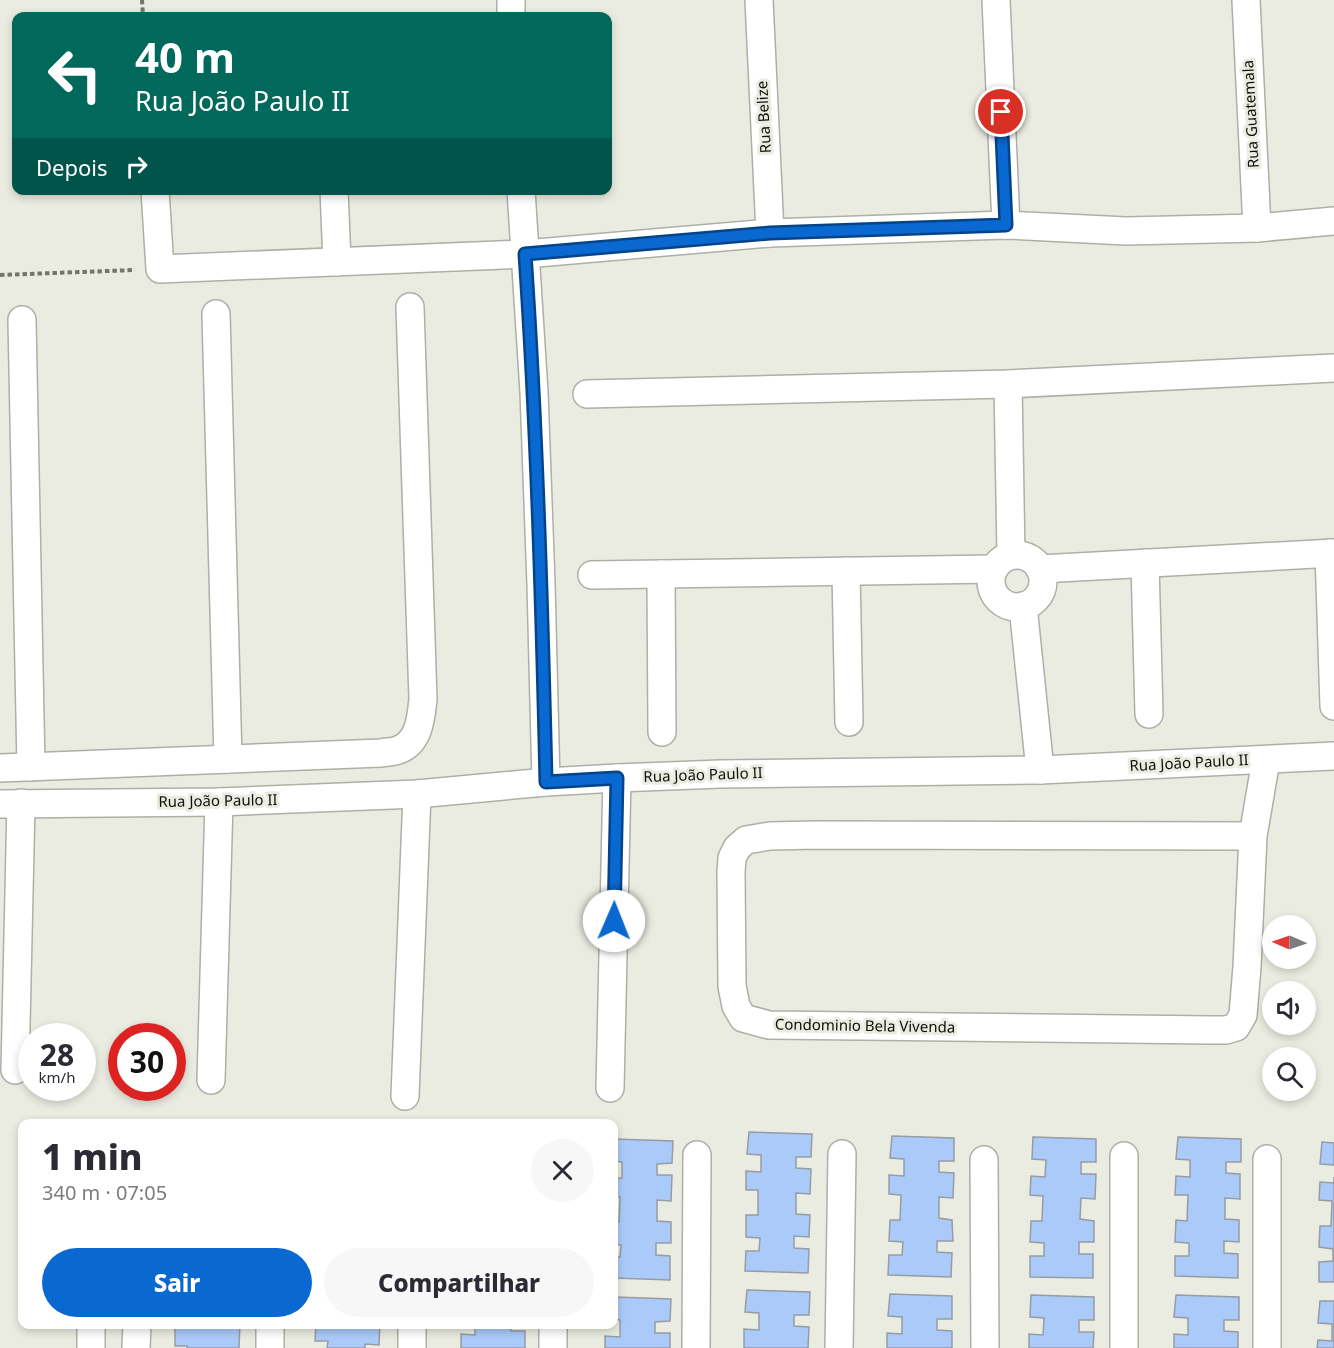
<!DOCTYPE html>
<html lang="pt">
<meta charset="utf-8">
<style>
:root{--surface:#fff;--page:#f7f7f7;--text:#2b2b33;--muted:#7c7c81;--accent:#0a68d1}
body{margin:0;font-family:"Noto Sans",sans-serif;background:var(--page);color:var(--text);height:100vh;display:flex;flex-direction:column;font-size:22px;white-space:nowrap}
*{box-sizing:border-box;margin:0}
p{font-size:20px;color:var(--muted)}
.icon{flex:none;width:33px;height:33px;fill:none;stroke:currentColor;stroke-width:2;stroke-linecap:round;stroke-linejoin:round}
.map{position:relative;flex:1;overflow:hidden}
.drawer{position:absolute;left:18px;top:1119px;width:600px;height:210px;display:flex;flex-direction:column;background:var(--surface);border-radius:12px;box-shadow:0 3px 9px #0003}
.drawer>*{flex:none}
.top-card{position:absolute;left:12px;top:12px;width:600px;height:183px;border-radius:12px;box-shadow:0 3px 9px #0003;background:#00695c;color:#fff;overflow:hidden}
.needle{width:39px;rotate:272deg}
.fabs{position:absolute;left:1262px;top:915px;display:grid;gap:12px}
.fabs a{display:grid;place-items:center;width:54px;height:54px;border-radius:50%;background:var(--surface);box-shadow:0 3px 9px #0003;font-size:30px}
.speed{position:absolute;left:18px;top:1023px;display:flex;gap:12px;font-size:30px;font-weight:700;text-align:center}
.speed>*{display:grid;place-content:center;width:78px;height:78px;border-radius:50%;background:var(--surface);box-shadow:0 3px 9px #0003;line-height:1}
.speed small{font-size:15px;font-weight:400}
.speed .limit{border:9px solid #d22;background:#fff;color:#111}
.pin{position:absolute;display:grid;place-items:center;width:51px;height:51px;color:#fff;margin:-26px;border:3px solid #fff;border-radius:50%;box-shadow:0 2px 6px #0007}
.me{position:absolute;width:66px;margin:-33px;rotate:1deg;stroke-linejoin:round;filter:drop-shadow(0 0 4px #0008)}
.turn{display:flex;align-items:center;gap:21px;height:126px;padding:0 24px;font-size:27px}
.turn .icon{width:78px;height:78px;stroke-width:2.5}
.turn b{display:block;font-size:42px;line-height:51px}
.then{display:flex;align-items:center;height:57px;padding:0 24px;background:#0003;gap:12px;font-size:22px}
.round{display:grid;place-items:center;flex:none;width:63px;height:63px;border-radius:32px;background:var(--page)}
.headline{display:flex;align-items:center;justify-content:space-between;height:102px;padding:0 24px}
h1{font-size:36px;font-weight:800;line-height:45px}
.button{display:flex;gap:12px;margin-top:auto;padding:12px 24px}
.button a{flex:1;height:69px;border-radius:36px;background:var(--accent);color:#fff;font-size:24px;font-weight:800;line-height:69px;text-align:center}
.button a+a{background:var(--page);color:var(--text)}
.map>svg:first-child{display:block}
.building{fill:#aacbf9;stroke:#969ca4;stroke-width:1.5}
.lines{fill:none;stroke-linecap:round;stroke-linejoin:round}
.minor-casing{stroke:#aeafa5;stroke-width:30}
.path{stroke:#74756d;stroke-width:4;stroke-dasharray:4.5 3;stroke-linecap:butt}
.minor{stroke:#fff;stroke-width:27}
.route-casing{stroke:#064488;stroke-width:15}
.route{stroke:#0a68d1;stroke-width:10}
.labels{text-anchor:middle;stroke-width:6;stroke-linejoin:round;paint-order:stroke}
.street-label{font-size:15px;fill:#0f0f0b;stroke:#ebece1}
</style>
<div class="map">
<svg width="1334" height="1348" viewBox="0 0 1334 1348">
<rect width="100%" height="100%" fill="#ebece1"/>
<g class="building">
<path d="M749 1132 812 1134 811 1157H796V1168L811 1169 810 1194 796 1193V1214L810 1215 809 1237 794 1236V1248L809 1249 808 1273 745 1271 746 1251H759L760 1238 746 1237V1215H758V1190H746V1171L761 1172V1155L747 1154Z"/>
<path d="M892 1136 954 1138V1161H939V1172L954 1173 953 1198 939 1197V1218L952 1220 953 1241H937V1252L952 1253 951 1277 888 1275 889 1255H902L903 1242 889 1241 890 1220H900L901 1195 889 1194V1175L904 1176V1159L890 1158Z"/>
<path d="M1033 1137 1096 1139V1162H1081V1174H1096L1095 1199 1081 1198 1080 1219 1094 1221V1242H1079V1254H1093V1278L1030 1277V1256H1044V1243L1030 1242 1031 1221H1042L1043 1196 1030 1195 1031 1176 1045 1177 1046 1160 1032 1159Z"/>
<path d="M1178 1137 1241 1139V1162H1226V1173L1240 1174V1199L1225 1198V1219L1239 1220V1242L1224 1241V1253L1238 1254V1278L1175 1276V1256H1189V1243L1175 1242 1176 1220 1187 1221 1188 1195H1175L1176 1176 1190 1177V1160L1176 1159Z"/>
<path d="M614 1139 673 1141 672 1163 657 1164V1175H672L671 1201 657 1200V1221L671 1222V1243H656V1255L670 1256V1280L614 1278V1258L620 1257 621 1245 614 1244V1222H619L620 1197H614V1178H622V1162L614 1161Z"/>
<path d="M1322 1142 1334 1143V1165L1320 1164Z"/>
<path d="M1334 1177V1282H1319V1262L1333 1261V1249L1319 1247 1320 1226H1331L1332 1201 1319 1200 1320 1182 1334 1183Z"/>
<path d="M747 1290 810 1292 809 1315H794V1326L809 1327 808 1348H744V1329L759 1330V1313L745 1312Z"/>
<path d="M890 1294 952 1296V1319H937V1330L952 1331V1348H887V1333L902 1334V1317L888 1316Z"/>
<path d="M1031 1295 1094 1297V1320H1079V1332H1094L1093 1348H1029V1334L1043 1335 1044 1318 1030 1317Z"/>
<path d="M1176 1295 1239 1297V1320H1224V1331L1238 1332V1348H1174V1334L1188 1335V1318L1174 1317Z"/>
<path d="M614 1297 671 1299 670 1321 655 1322V1333H670V1348H605V1336L620 1337V1320L614 1319Z"/>
<path d="M1320 1301H1334V1348H1317L1318 1340 1332 1341V1324L1318 1323Z"/>
<path d="M190 1324H240L239 1348H187V1346H175V1327L190 1328Z"/>
<path d="M316 1324H380L379 1345 365 1344V1348H327L328 1341H315Z"/>
<path d="M475 1324H511V1331H525V1348H461V1334L475 1335Z"/>
</g>
<g class="lines">
<defs>
<g id="minor">
<path d="M511 0V16"/>
<path d="M759 0 770 233"/>
<path d="M996 0 1006 225"/>
<path d="M1246 0 1257 228"/>
<path d="M155 190 160 269 525 254 770 233 1006 225 1126 231 1257 228 1334 221"/>
<path d="M334 190 337 262"/>
<path d="M521 190 534 392 541 584 546 782"/>
<path d="M216 314 228 759"/>
<path d="M22 320 31 767"/>
<path d="M1008 384 1011 555"/>
<path d="M587 394 1008 384 1334 368"/>
<path d="M1329 553 1334 706"/>
<circle cx="1017" cy="581" r="26"/>
<path d="M1145 563 1149 714"/>
<path d="M1040 569 1334 553"/>
<path d="M846 571 849 722"/>
<path d="M661 574 662 732"/>
<path d="M592 575 994 569"/>
<path d="M1023 606 1040 770"/>
<path d="M0 768 381 753C386 752 391 752 395 751 419 745 421 719 423 699L410 307"/>
<path d="M0 804 219 802 417 794 546 782 617 778 720 774 1040 770 1334 756"/>
<path d="M1253 836 817 835 770 836 746 840 737 848 732 858 731 872 732 986 736 1006 743 1018 769 1025 1211 1030H1226L1236 1027 1243 1015 1247 967 1253 836 1266 760"/>
<path d="M15 1070 21 803"/>
<path d="M211 1080 219 802"/>
<path d="M610 1088 617 778"/>
<path d="M405 1096 417 794"/>
<path d="M1267 1159V1348"/>
<path d="M984 1160 985 1348"/>
<path d="M270 1324V1348"/>
<path d="M412 1324V1348"/>
<path d="M91 1348V1324"/>
<path d="M136 1348 137 1324"/>
<path d="M553 1348V1324"/>
<path d="M696 1348 697 1155"/>
<path d="M839 1348 842 1154"/>
<path d="M1124 1348V1156"/>
</g>
</defs>
<use href="#minor" class="minor-casing"/>
<g class="path">
<path d="M142 0 143 16"/>
<path d="M0 275 135 270"/>
</g>
<use href="#minor" class="minor"/>
</g>
<g class="lines">
<defs>
<path id="route" d="M614 921 617 778 546 782C542 606 537 430 525 254L770 233 1006 225 1001 112"/>
</defs>
<use href="#route" class="route-casing"/>
<use href="#route" class="route"/>
</g>
<g class="labels">
<g class="street-label">
<text transform="translate(1251 114) rotate(-93)" y="5">Rua Guatemala</text>
<text transform="translate(764 117) rotate(-93)" y="5">Rua Belize</text>
<text transform="translate(1189 763) rotate(-3)" y="5">Rua João Paulo II</text>
<text transform="translate(703 775) rotate(-2)" y="5">Rua João Paulo II</text>
<text transform="translate(218 801) rotate(-1)" y="5">Rua João Paulo II</text>
<text transform="translate(865 1026) rotate(1)" y="5">Condominio Bela Vivenda</text>
</g>
</g>
</svg>
<div class="fabs">
<a><svg class="needle" viewBox="-14 -14 28 28"><path d="M0-13l5 13h-10z" fill="#e53935"/><path d="M0 13l5-13h-10z" fill="#7c7c81"/></svg></a>
<a><svg class="icon" aria-label="sound" viewBox="0 0 24 24"><path d="M4 9h4l5-4v14l-5-4H4zM17 9q2 3 0 6"/></svg></a>
<a><svg class="icon" aria-label="search" viewBox="0 0 24 24"><circle cx="10" cy="10" r="6"/><path d="M15 15l6 6"/></svg></a>
</div>
<div class="speed"><div>28<small>km/h</small></div><div class="limit">30</div></div>
<div class="pin" style="left:1001px;top:112px;background:#d93025"><svg class="icon" aria-label="arrive" viewBox="0 0 24 24"><path d="M6 21V4h12l-3 4 3 4H6"/></svg></div>
<svg class="me" style="left:614px;top:921px" viewBox="-20 -20 40 40"><circle r="19" fill="#fff"/><path d="M0-13L10 11 0 6-10 11z" fill="#0a68d1"/></svg>
<div class="top-card">
<div class="turn"><svg class="icon" aria-label="left" viewBox="0 0 24 24"><path d="M17 20v-9H6M10 6l-5 5 5 5"/></svg><div><b>40 m</b>Rua João Paulo II</div></div>
<div class="then">Depois<svg class="icon" aria-label="right" viewBox="0 0 24 24"><path d="M7 20v-9h11M14 6l5 5-5 5"/></svg></div>
</div>
<section class="drawer">
<div class="headline"><div><h1>1 min</h1><p>340 m · 07:05</p></div><a class="round"><svg class="icon" aria-label="close" viewBox="0 0 24 24"><path d="M6 6l12 12M18 6L6 18"/></svg></a></div>
<div class="button"><a>Sair</a><a>Compartilhar</a></div>
</section>
</div>
